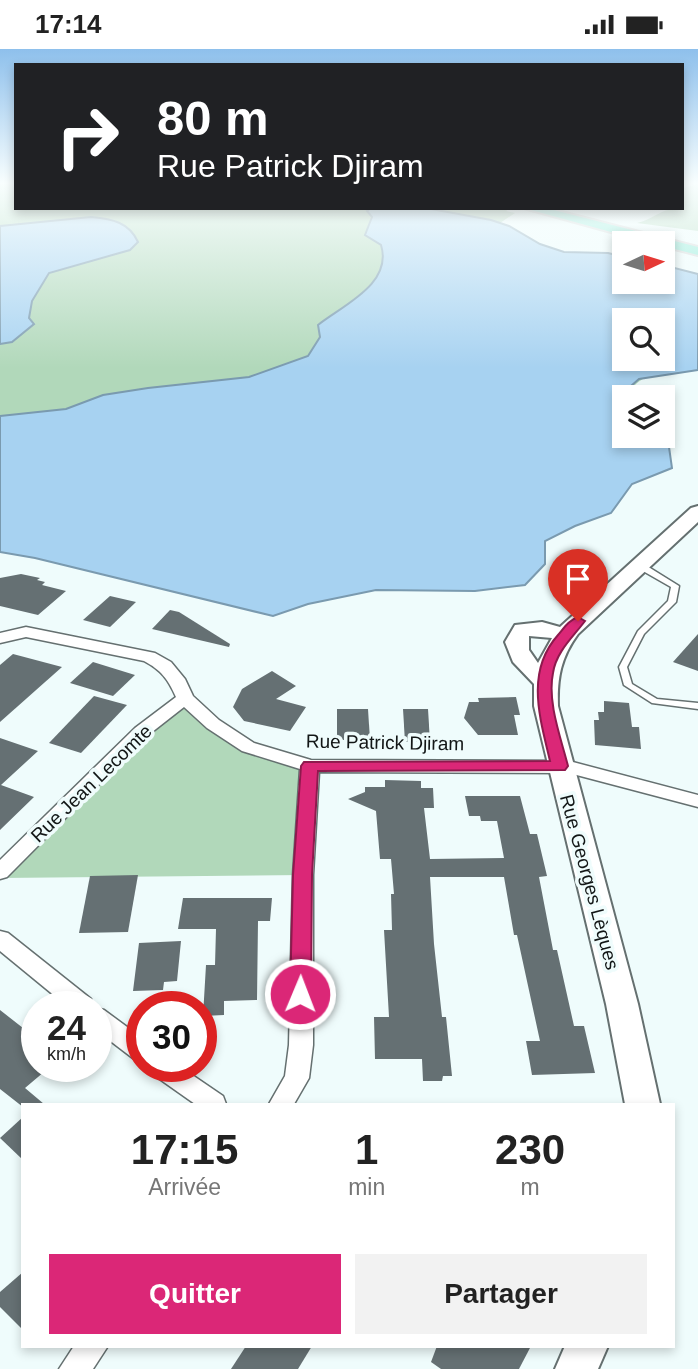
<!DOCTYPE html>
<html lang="fr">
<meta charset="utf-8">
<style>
:root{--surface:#fff;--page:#f2f2f2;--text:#222;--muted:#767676;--accent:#db2777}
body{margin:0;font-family:Helvetica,sans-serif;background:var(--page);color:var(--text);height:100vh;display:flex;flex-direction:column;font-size:26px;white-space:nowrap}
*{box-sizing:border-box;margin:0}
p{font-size:23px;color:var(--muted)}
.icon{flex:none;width:38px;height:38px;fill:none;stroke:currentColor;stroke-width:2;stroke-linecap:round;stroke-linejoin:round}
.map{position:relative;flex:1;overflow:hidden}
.panel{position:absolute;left:21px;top:1054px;width:654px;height:245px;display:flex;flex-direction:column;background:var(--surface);border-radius:0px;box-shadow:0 4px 10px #0003}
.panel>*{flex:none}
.hud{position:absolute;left:14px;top:14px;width:670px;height:147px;border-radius:0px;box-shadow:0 4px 10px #0003;background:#202124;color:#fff;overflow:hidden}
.needle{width:46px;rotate:86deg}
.fabs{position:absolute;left:612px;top:182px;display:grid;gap:14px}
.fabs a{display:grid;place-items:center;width:63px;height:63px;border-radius:0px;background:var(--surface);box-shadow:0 4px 10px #0003;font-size:35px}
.speed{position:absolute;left:21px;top:942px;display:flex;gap:14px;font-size:35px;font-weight:700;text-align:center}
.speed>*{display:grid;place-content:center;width:91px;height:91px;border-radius:50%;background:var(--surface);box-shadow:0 4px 10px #0003;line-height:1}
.speed small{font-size:18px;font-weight:400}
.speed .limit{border:10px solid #d22;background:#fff;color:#111}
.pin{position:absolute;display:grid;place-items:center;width:60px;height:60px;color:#fff;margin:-72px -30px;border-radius:50% 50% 50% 0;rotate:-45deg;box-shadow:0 0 7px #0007}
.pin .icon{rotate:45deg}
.me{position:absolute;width:77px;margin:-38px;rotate:1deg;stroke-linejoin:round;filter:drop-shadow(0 0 5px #0008)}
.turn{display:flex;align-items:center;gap:24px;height:147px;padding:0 28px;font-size:32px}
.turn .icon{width:91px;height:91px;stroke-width:2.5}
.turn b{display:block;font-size:49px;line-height:60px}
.eta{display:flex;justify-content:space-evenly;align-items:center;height:119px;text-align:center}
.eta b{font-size:42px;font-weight:600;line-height:49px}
.cta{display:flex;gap:14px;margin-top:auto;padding:14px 28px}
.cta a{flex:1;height:80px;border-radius:0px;background:var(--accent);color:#fff;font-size:28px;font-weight:600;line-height:80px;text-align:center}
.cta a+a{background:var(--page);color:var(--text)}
.status{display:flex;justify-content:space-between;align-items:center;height:49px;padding:0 35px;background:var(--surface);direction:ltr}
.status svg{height:19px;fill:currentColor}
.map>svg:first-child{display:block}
.green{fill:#b1d8ba;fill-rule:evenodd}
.water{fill:#a7d2f1;stroke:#7a9aaf;stroke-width:2;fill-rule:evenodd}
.building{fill:#657073}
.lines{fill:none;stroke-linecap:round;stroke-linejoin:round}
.service-casing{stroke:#657070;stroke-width:3}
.minor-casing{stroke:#657070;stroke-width:3}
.secondary-casing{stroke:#657070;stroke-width:4}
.primary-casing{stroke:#d4d5d5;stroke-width:4}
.service{fill:#fff;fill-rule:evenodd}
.minor{fill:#fff;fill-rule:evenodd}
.secondary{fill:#fff;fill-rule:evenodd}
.primary{fill:#85e9d3;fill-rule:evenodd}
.route{fill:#db2777;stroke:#8e194d;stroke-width:2}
.labels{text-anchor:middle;stroke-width:7;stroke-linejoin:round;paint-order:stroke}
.street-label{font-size:19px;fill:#121616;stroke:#effcfc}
</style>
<div class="status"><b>17:14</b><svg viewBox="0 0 49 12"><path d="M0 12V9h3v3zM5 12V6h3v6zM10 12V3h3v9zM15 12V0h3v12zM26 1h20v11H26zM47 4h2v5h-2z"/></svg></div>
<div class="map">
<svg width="698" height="1320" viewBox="0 0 698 1320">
<rect width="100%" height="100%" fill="#effcfc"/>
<g class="green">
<path d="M0 135H16V159H511L506 162 515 164 500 174C522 181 541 201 565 203 585 206 604 203 625 208V233H663V216L698 225V321C675 324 634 320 630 348H625V387L663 386 668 391 672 419 632 435 611 464 575 477 545 492V515L525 536 475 542 376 541 308 555 273 567 0 467ZM625 271H663V310H625Z"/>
<path d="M698 135V182L637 174C657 169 660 159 682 159L683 139Z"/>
<path d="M185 649 248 698 310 717 303 826 0 829Z"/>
</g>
<g class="water">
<path d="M371 159H426L491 171 509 177 540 195 564 203 608 204 625 208V233H663V216L698 225V321L639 330 631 337 630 348H625V387L663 386 668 391 672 419 632 435 611 464 575 477 545 492V515L525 536 475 542 376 541 308 555 273 567 35 509 0 503V367L66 360 103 346 148 339 249 328 308 307 320 288 318 276C343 256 393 235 381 196L365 186 372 168 367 162ZM625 271H663V310H625Z"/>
<path d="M91 168C112 170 129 173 138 193L130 201 49 224 32 252 29 269 34 275 12 293 0 295V177Z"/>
</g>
<g class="building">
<path d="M21 525 40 529 37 531 45 533 42 536 66 542 38 566 0 557V529Z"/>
<path d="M110 547 136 553 110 578 83 571Z"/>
<path d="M170 561 179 563 230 595 229 598 152 580Z"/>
<path d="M698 585V622L673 613Z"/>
<path d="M13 605 62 618 0 673V616Z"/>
<path d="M93 613 135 626 113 647 70 634Z"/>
<path d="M272 622 296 637 276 650 306 658 290 682 244 672 233 658 242 640Z"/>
<path d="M94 647 127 656 81 704 49 694Z"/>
<path d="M516 648 520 666H514L518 686H478L464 669 469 653H479L478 649Z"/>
<path d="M604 652 629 654 632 678H639L641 700 595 696 594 671H599L598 663H604Z"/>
<path d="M337 660H368L370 691H337Z"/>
<path d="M403 660H428L430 693H405Z"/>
<path d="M0 689 38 702 1 736 34 748 0 781Z"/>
<path d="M385 731 421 732V739H433L434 759H424L430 810 504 809 497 772H481L480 767H469L465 747H520L530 785H537L547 827 539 828 553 901H557L574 977H584L595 1024 532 1026 526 992H540L517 886H514L504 828H430L434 895 442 968H446L452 1027H443L442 1032H423L422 1010H375L374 968H389L384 881H392L391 845H394L391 810H380L376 762 348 750 365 743V738H385Z"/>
<path d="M138 826 128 883 79 884 90 827Z"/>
<path d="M183 849H272L270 872H258L257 951 224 952V966L203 967 206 916H215L216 880H178Z"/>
<path d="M181 892 177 932 164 933 163 941 133 942 139 894Z"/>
<path d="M0 961 37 990V1017H51L25 1039 44 1055H23V1058L0 1040Z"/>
<path d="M23 1068V1111L0 1089Z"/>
<path d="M23 1223V1281L0 1258V1243Z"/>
<path d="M246 1297H312L298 1320H231Z"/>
<path d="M437 1297H531L519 1320H441L431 1313Z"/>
</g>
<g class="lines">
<defs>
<path id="service" d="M636 514H642L679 537 676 553 644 585 627 618 632 635 657 650 698 654V660L652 654 624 636 619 618 638 582 668 552 671 538 636 518Z"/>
<g id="minor">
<path d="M26 578 155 604 171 613 185 630 193 647 219 671 254 694 311 711 569 712 698 746V758L569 724 319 723 313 826V996L309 1029 294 1055H269L285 1027 289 996 293 826 300 720 242 702 207 679 184 658 147 687 7 828 0 830V811L135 679 176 648C168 630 161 621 144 612L26 588 0 594V584Z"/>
<path d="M0 882 8 884 91 950 94 957H67L0 902Z"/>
<path d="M96 959 104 961 142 989V1013L134 1010 96 981Z"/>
<path d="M148 1017H179L223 1047 226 1055H195L151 1024Z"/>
<path d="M74 1297H108L93 1320H59Z"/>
</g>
<g id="secondary">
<path d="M698 457V473L578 585C561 608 557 629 558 657L638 955 660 1055H625L606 955 534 657V635L513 613 505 593 515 576 542 573 560 578 691 459ZM529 587 552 589 538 614 529 601Z"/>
<path d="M565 1297H608L598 1320H555Z"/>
</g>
<path id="primary" d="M524 159H546L698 198V206L663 197V194H651Z"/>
</defs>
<use href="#service" class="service-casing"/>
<use href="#minor" class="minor-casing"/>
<use href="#secondary" class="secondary-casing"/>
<use href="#primary" class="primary-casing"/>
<use href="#service" class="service"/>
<use href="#minor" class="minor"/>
<use href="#secondary" class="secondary"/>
<use href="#primary" class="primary"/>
</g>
<linearGradient id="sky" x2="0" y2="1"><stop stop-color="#8ec0ec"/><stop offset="0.42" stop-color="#f8fefe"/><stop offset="1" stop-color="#f8fefe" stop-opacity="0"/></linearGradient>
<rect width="698" height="319" fill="url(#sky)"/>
<path class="route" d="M578 568 585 572C573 588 556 603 553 624 547 653 561 689 568 717L565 721 318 722 312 826 311 945 308 951 300 953 293 951 290 945 293 826 301 717 304 713 550 712C540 669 525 623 558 586 564 579 569 571 578 568Z"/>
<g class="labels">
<g class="street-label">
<text transform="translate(385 693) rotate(1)" y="7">Rue Patrick Djiram</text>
<text transform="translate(91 734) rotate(-44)" y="7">Rue Jean Lecomte</text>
<text transform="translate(590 833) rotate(75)" y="7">Rue Georges Lèques</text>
</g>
</g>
</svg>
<div class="fabs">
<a><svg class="needle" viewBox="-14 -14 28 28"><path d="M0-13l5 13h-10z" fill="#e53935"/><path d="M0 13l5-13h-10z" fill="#767676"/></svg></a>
<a><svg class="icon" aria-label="search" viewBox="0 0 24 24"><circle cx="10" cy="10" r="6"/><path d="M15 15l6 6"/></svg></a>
<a><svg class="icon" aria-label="layers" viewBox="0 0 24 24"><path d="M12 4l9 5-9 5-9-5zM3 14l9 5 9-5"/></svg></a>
</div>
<div class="speed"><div>24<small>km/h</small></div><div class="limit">30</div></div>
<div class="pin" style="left:578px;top:572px;background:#d93025"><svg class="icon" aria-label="arrive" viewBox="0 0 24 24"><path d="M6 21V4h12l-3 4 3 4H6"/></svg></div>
<svg class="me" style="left:300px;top:945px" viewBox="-20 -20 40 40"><circle r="17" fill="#db2777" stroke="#fff" stroke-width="3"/><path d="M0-11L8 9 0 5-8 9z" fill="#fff"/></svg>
<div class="hud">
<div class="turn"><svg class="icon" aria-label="right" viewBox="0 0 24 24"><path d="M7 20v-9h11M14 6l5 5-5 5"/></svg><div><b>80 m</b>Rue Patrick Djiram</div></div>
</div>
<section class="panel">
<div class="eta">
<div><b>17:15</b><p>Arrivée</p></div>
<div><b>1</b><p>min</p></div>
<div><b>230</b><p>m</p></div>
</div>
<div class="cta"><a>Quitter</a><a>Partager</a></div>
</section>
</div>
